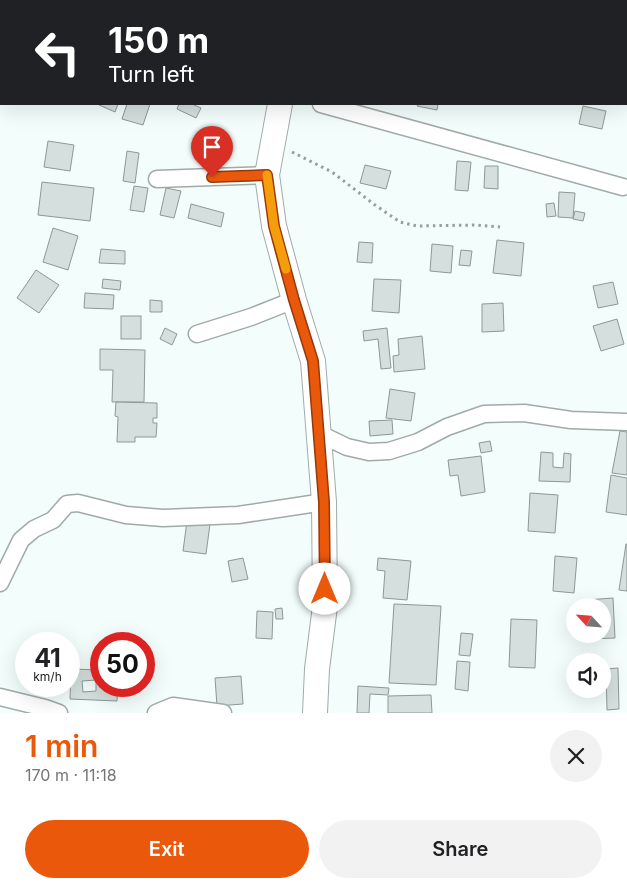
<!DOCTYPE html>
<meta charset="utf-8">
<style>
:root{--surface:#fff;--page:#f2f2f2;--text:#202124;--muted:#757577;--accent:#ea580c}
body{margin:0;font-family:Inter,sans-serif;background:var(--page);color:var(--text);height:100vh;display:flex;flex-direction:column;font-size:19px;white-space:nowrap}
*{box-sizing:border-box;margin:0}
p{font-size:16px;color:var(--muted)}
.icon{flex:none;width:28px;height:28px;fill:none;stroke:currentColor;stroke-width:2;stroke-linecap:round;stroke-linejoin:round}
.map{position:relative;height:713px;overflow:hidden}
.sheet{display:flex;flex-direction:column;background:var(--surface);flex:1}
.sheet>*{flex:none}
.hud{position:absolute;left:0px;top:0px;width:628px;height:105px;box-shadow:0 5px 20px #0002;background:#202124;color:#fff;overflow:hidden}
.needle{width:32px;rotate:296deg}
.buttons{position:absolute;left:566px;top:598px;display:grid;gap:10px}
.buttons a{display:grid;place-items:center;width:45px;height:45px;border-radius:50%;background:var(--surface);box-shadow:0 5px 20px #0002;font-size:25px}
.speed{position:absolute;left:15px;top:632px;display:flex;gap:10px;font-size:25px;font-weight:700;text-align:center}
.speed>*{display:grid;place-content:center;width:65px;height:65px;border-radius:50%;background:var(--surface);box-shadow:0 5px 20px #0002;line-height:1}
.speed small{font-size:12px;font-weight:400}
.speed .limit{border:8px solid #d22;background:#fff;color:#111}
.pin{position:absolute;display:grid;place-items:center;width:42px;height:42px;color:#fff;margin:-51px -21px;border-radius:50% 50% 50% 0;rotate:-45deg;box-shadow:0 0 5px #0007}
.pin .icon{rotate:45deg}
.me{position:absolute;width:55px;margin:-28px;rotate:0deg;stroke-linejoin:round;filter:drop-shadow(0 0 4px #0008)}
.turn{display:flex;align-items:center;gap:18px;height:105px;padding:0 25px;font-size:22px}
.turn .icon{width:65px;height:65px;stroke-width:2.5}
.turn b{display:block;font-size:35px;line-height:42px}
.round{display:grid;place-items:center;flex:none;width:52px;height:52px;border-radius:26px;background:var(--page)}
.overview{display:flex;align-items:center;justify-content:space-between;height:85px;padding:0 25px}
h1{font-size:30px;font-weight:600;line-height:38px;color:var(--accent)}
.button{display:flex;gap:10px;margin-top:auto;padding:10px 25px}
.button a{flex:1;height:58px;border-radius:30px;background:var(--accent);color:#fff;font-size:20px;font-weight:600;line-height:58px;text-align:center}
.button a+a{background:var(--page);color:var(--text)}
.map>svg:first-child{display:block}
.building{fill:#d4dfde;stroke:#8e9997;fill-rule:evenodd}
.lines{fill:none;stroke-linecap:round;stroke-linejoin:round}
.street-casing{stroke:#a0aaa9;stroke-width:19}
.secondary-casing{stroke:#a0aaa9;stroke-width:26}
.path{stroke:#979f9d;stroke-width:3;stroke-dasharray:2.5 4;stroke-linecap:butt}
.street{stroke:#fff;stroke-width:16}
.secondary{stroke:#fff;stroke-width:24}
.route-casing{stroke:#983908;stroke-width:12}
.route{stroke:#ea580c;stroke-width:9}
.slow{stroke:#f59e0b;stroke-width:9}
</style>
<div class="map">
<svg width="627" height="713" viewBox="0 0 627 713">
<rect width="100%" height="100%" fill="#f3fefc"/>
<g class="building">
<path d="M97 104H118L115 112Z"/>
<path d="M127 104H150L143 125 122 119Z"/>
<path d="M179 104H192L201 108 196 118 177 109Z"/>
<path d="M418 104H438L437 110 417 106Z"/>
<path d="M583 106 606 111 602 129 579 124Z"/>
<path d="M48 141 74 145 70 171 44 167Z"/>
<path d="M127 151 139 153 135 183 123 181Z"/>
<path d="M457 161 471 162 468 191 455 190Z"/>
<path d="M365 165 391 171 386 189 360 183Z"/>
<path d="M485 166H498V189L484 188Z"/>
<path d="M42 182 94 188 90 221 38 215Z"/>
<path d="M134 186 148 188 144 212 130 210Z"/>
<path d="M166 188 181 191 174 218 160 215Z"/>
<path d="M559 192 575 193 573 218 558 217Z"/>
<path d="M554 203 556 216 547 217 546 204Z"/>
<path d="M191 204 224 213 221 227 188 218Z"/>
<path d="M575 211 585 213 583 221 573 219Z"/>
<path d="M53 228 78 236 68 270 43 262Z"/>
<path d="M497 240 524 243 521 276 493 273Z"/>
<path d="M359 242 373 243 372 263 357 262Z"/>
<path d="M432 244 453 246 451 273 430 271Z"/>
<path d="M101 249 125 251V264L99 263Z"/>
<path d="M461 250 472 251 470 266 459 265Z"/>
<path d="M36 270 59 285 39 313 17 298Z"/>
<path d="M103 279 121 281 120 290 102 288Z"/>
<path d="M374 279 401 280 399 313 372 311Z"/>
<path d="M613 282 618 304 598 308 593 286Z"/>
<path d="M85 293 114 295 113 309 84 308Z"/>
<path d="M150 300 162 301V312H150Z"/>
<path d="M503 303 504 331 482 332V304Z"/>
<rect x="121" y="316" width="20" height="23"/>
<path d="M617 319 624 344 601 351 593 326Z"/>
<path d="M165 328 177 334 172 345 160 339Z"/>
<path d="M387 328 391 368 381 369 378 339 364 341 363 331Z"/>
<path d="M422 336 425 369 394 372 393 356 399 355 398 339Z"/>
<path d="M100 349 145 350 144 402H112L113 370H100Z"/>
<path d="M390 389 415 393 411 421 386 418Z"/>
<path d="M116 402 157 403V418H153V423H157L156 437H135V442H117L118 417 115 416Z"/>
<path d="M392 420 393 434 370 436 369 421Z"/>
<path d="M620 431 627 432V475L612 473Z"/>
<path d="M490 441 492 451 481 453 479 443Z"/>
<path d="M541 452 553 453V467L563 468 564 453 571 454 570 482 539 481Z"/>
<path d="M481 456 485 492 461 496 458 475 450 476 448 460Z"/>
<path d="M611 475 627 478V515L606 512Z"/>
<path d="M530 493 558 495 555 533 528 531Z"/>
<path d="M187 521 210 524 206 554 183 551Z"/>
<path d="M626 544H627V591L619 590Z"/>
<path d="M555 556 577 558 574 593 553 591Z"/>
<path d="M243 558 248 579 232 582 228 561Z"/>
<path d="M378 558 411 561 407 600 383 598 385 571 377 570Z"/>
<path d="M613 598 615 638 588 639 587 634H602V606H586V600Z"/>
<path d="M394 604 441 606 436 685 389 683Z"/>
<path d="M282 608 283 619H276L275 609Z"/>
<path d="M257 611 273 612 272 639 256 638Z"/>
<path d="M511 619 537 620 535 668 509 667Z"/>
<path d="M461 633 473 634 470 656 459 655Z"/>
<path d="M457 661 470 662 468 691 455 689Z"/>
<path d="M618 668 619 709 607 710 606 669Z"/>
<path d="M71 669 101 670V686H118L117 701 70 699ZM96 680V691L83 692 82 681Z"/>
<path d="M241 676 243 704 217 706 215 678Z"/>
<path d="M358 686 389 688 388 695 370 694 369 713H357Z"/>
<path d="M431 695 432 713H388V696Z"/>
</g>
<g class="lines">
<defs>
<g id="street">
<path d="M338 0 356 1"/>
<path d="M626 19H627"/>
<path d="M321 104 623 187"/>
<path d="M157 179 267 175"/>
<path d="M197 334 251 317 294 300"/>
<path d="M320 434 347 447 369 452 389 451 418 442 447 427 484 414 524 413 571 420 627 422"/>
<path d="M0 583 21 540 34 529 53 520 67 504 78 503 126 515 163 518 238 515 324 502"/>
<path d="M0 697 45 708 59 713"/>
<path d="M156 713 173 706 223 713"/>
</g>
<g id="secondary">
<path d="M315 1V0"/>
<path d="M280 104 267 175 274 226 294 300 313 361 324 502 325 606 317 669 315 713"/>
</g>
</defs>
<use href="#street" class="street-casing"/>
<use href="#secondary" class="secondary-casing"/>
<path class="path" d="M292 152 332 172 375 205 400 222 417 226 476 225 500 227"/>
<use href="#street" class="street"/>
<use href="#secondary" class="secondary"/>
</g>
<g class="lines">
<defs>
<path id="route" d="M212 177 267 175 274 226 294 300 313 361 324 502 325 589"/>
</defs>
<use href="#route" class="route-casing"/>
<use href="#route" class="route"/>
<path class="slow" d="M267 175 274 226 286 269"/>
</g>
</svg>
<div class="buttons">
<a><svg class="needle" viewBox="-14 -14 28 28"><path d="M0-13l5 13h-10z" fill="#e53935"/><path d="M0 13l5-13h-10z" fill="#757577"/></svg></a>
<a><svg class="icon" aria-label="sound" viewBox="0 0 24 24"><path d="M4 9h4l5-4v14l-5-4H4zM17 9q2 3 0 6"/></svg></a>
</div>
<div class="speed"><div>41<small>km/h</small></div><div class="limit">50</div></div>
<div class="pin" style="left:212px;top:177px;background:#d93025"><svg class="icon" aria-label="arrive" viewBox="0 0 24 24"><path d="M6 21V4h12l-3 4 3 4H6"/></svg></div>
<svg class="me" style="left:325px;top:589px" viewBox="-20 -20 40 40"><circle r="19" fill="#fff"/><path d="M0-13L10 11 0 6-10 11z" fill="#ea580c"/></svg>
<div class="hud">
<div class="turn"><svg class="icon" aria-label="left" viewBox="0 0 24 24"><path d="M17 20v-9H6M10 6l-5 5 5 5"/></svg><div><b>150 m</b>Turn left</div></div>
</div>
</div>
<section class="sheet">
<div class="overview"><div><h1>1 min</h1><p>170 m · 11:18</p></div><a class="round"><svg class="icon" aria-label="close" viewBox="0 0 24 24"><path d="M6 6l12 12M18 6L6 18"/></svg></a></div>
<div class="button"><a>Exit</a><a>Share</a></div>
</section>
